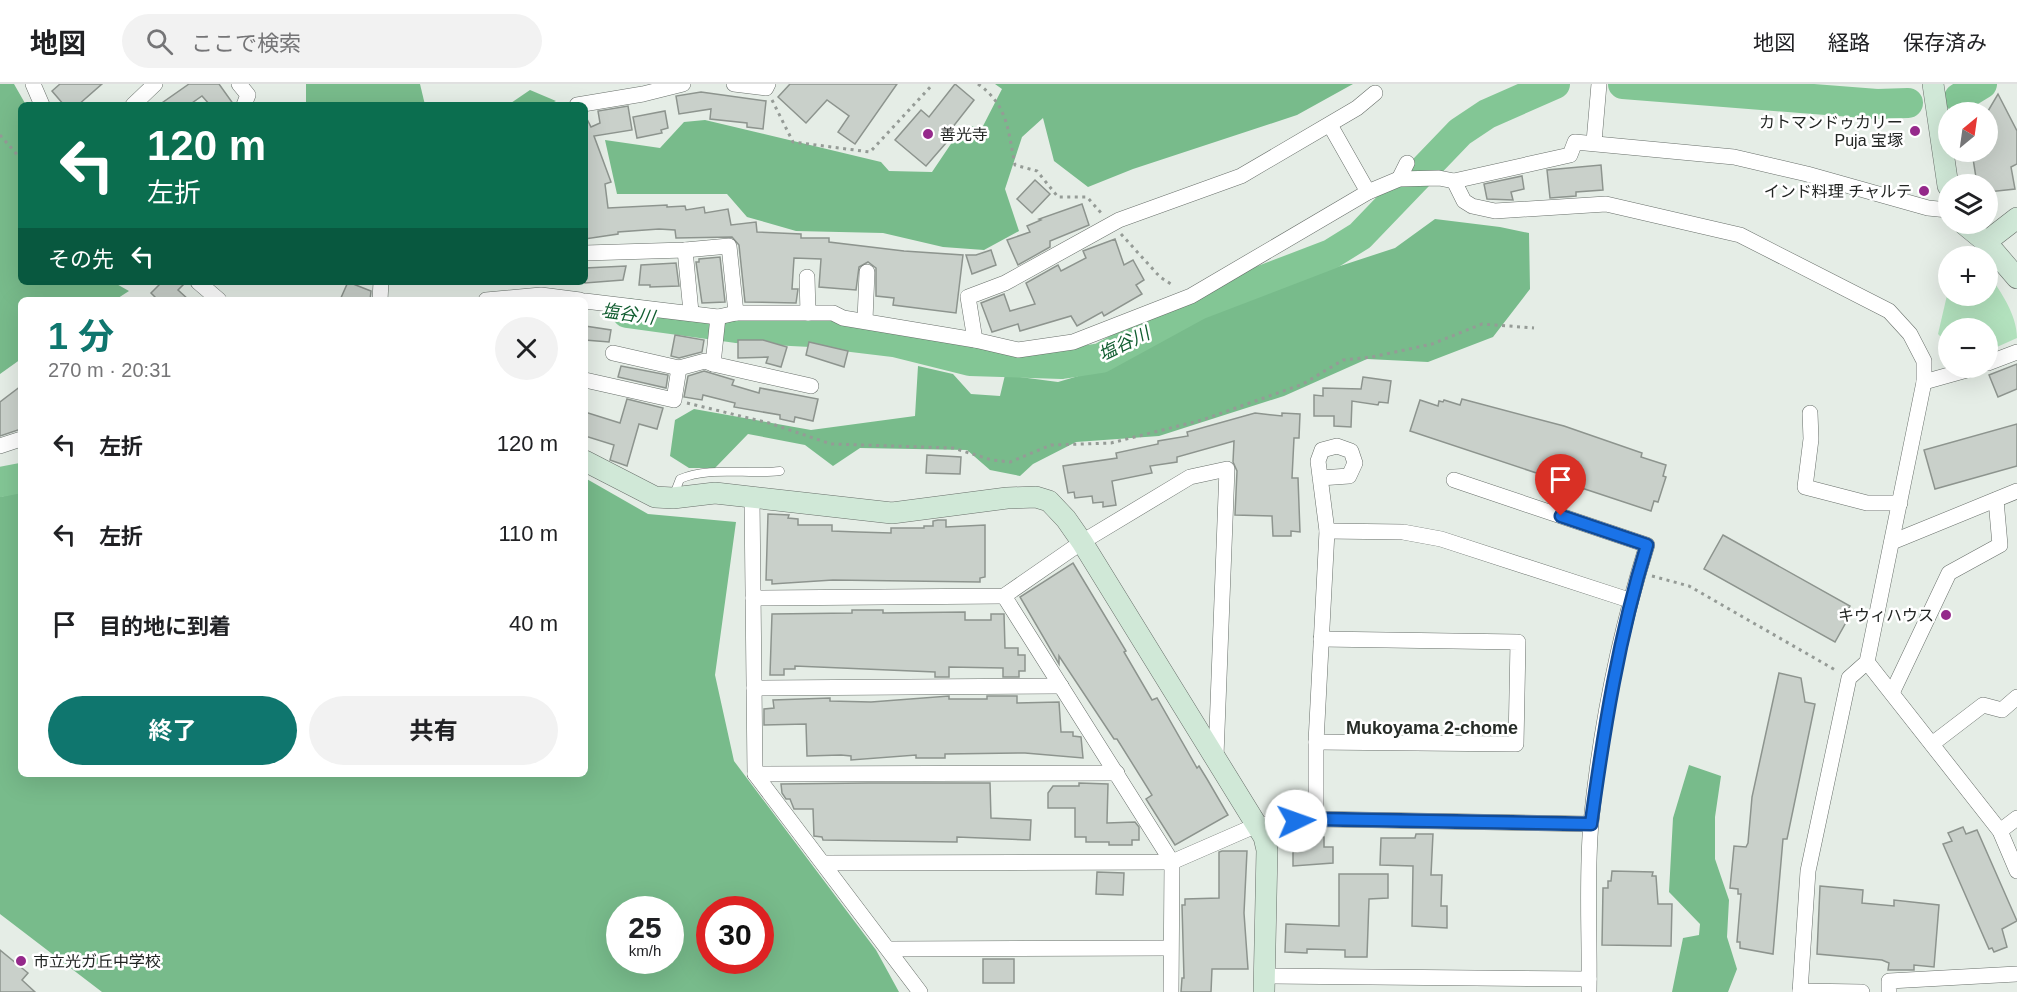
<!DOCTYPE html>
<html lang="ja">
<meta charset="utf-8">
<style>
:root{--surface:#fff;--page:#f2f2f2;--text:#202124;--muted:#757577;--line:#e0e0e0;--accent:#0f766e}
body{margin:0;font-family:Helvetica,"Noto Sans JP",sans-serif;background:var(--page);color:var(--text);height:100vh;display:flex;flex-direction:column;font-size:22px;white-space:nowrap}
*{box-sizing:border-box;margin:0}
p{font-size:20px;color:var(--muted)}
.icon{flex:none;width:33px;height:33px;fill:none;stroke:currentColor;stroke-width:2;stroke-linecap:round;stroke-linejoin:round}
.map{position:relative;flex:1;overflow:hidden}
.side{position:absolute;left:18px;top:213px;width:570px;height:480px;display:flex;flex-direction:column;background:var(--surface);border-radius:9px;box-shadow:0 6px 24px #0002}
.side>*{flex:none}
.guide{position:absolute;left:18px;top:18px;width:570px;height:183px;border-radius:9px;box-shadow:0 6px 24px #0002;background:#0b6e4f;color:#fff;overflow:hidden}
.needle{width:39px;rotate:29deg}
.controls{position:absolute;left:1938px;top:18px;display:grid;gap:12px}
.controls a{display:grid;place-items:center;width:60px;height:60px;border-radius:50%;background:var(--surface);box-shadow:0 6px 24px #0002;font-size:30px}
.speed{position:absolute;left:606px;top:812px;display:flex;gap:12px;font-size:30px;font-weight:700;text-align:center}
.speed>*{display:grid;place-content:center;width:78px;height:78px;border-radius:50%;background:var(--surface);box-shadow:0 6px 24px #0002;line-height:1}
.speed small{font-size:15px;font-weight:400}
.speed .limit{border:9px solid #d22;background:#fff;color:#111}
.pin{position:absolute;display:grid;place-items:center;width:51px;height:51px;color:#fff;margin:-62px -26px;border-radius:50% 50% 50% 0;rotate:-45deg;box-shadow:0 0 6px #0007}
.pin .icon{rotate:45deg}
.me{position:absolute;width:66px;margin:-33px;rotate:87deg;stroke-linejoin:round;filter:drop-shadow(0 0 4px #0008)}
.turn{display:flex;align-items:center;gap:21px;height:126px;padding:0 30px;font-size:27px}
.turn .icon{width:78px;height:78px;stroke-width:2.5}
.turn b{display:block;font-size:42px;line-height:51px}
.then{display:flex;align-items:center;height:57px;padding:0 30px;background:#0003;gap:12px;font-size:22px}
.round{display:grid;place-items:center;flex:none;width:63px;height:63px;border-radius:32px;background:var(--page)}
.head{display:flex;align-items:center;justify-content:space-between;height:102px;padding:0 30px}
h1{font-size:36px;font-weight:700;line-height:45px;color:var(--accent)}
.cta{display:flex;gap:12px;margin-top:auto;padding:12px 30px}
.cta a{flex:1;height:69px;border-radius:36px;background:var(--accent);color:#fff;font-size:24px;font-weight:700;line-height:69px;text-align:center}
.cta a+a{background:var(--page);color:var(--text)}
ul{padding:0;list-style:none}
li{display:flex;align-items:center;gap:18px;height:90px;padding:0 30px}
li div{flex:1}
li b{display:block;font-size:22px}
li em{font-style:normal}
header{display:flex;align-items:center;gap:36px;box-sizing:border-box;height:84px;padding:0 30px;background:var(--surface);border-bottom:2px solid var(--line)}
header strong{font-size:28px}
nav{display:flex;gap:33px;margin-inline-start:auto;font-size:21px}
.search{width:420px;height:54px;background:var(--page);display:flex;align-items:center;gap:15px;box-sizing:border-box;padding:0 21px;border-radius:33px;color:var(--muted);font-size:22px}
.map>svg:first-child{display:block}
.green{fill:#b2e1bd}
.forest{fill:#78bb8b;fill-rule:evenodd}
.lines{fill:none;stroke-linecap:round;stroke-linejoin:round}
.river{stroke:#83c695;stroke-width:30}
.building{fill:#c9d0ca;stroke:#8d948e;stroke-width:1.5}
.lane-casing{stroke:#686f6a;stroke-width:9}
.street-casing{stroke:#686f6a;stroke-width:16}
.secondary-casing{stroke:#686f6a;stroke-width:22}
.path{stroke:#959b96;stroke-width:3;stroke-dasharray:3 4.5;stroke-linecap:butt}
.lane{stroke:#fff;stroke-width:8}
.street{stroke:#fff;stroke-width:15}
.secondary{stroke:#d0e8d7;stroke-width:21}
.route-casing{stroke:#114b97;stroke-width:15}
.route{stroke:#1a73e8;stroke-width:10}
.poi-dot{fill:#95298b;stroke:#fff;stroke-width:2}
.labels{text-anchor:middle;stroke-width:5;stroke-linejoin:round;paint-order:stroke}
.poi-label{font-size:16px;fill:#222523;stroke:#fff;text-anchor:end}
.water-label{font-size:18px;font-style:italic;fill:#125e31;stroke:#fff}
.neighbourhood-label{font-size:18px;font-weight:bold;fill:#262c27;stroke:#fff}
</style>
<header>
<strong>地図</strong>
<div class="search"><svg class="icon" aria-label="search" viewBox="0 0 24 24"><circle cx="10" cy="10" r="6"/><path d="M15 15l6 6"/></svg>ここで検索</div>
<nav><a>地図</a><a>経路</a><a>保存済み</a></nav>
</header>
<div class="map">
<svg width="2017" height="908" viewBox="0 0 2017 908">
<rect width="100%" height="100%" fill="#e5ede6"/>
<path class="green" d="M1988 189C2000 207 2017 230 2017 254L1988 267V244H1948V260L1938 250 1948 207V212H1988Z"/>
<g class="forest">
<path d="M0 0H14L26 21H21V198H113L129 207 115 216H21V275L0 290Z"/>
<path d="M306 0H420L425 21H306Z"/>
<path d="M995 0H1353L1297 31 1133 85 1088 103 1054 77 1043 34 1022 53 1005 105 1019 147 984 166 943 163 883 149 796 147 747 133 727 110H617L605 56 660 64 684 38 705 36 881 78 889 87 932 88 963 42H983L1002 5Z"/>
<path d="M530 6 556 17 548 21H508Z"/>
<path d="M1435 135 1500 143 1529 149 1530 205 1493 253 1428 278 1367 275 1284 312 1159 352 1076 358 1033 380 1020 392 990 386 967 366 860 364 833 382 805 361 748 350 715 384H689L670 372 675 336 694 325 811 346 915 332 918 282 953 290 971 310 1000 312 1005 291 1058 298 1109 283 1148 257 1224 220 1395 164Z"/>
<path d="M585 394 648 430 736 438 715 591 734 677 876 866 899 908H102L0 830V413L21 408V690H585ZM620 825H670V876H620ZM710 825H760V876H710Z"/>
<path d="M1689 681 1721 692 1715 733V775L1729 816 1727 853 1737 885 1728 908H1672L1683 854 1699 851 1700 840 1669 808 1673 734Z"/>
</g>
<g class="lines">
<g class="river">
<path d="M1623 0 1877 20 1908 19"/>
<path d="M1959 14 1982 0"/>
<path d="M627 229 736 244 811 248 894 258 970 277 1062 280 1101 274 1198 221 1331 170 1360 152 1460 48 1487 30 1555 0"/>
<path d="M0 398 21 394"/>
</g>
</g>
<g class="building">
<path d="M60 0H102L78 21H64L52 7Z"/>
<path d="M189 0H219L234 21H210L202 12 189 21H159Z"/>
<path d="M790 0H897L855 60 838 48 849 32 827 16 806 39 778 13Z"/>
<path d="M955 0 974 16 948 49 952 52 926 82 895 56 921 26 929 33Z"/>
<path d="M701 8 766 17 763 45 747 43V39L710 35 711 25 679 30 676 12Z"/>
<path d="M1998 10 2017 47V80L2011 83 2015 105 1988 108V100H1977L1972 68H1988V27Z"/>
<path d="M628 22 632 46 594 52 611 98 605 100 608 124 667 121V123L685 122 686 126 704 123 705 129 728 125 731 141 756 138 757 148 801 150V154H829V158L904 167 963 171 956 229 893 221 894 214 876 212V184L868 178 859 183 856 206 819 203 821 175 794 174 792 205H798L796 219 745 218 739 161 732 153 676 154 675 146 659 145 618 148V150L585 155V31L591 43 600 39 598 27Z"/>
<path d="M665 27 668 44 661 46 662 49 637 54 633 33Z"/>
<path d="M1601 81 1603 106 1576 108V112L1550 114 1547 86Z"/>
<path d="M1522 92 1524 105 1511 108 1513 116 1487 115 1484 100Z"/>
<path d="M1035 96 1050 110 1032 129 1017 115Z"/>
<path d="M1082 120 1089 141 1050 157V163L1018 181 1007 156 1030 148 1027 142 1041 136 1039 135Z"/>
<path d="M1115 155 1124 181 1133 176 1144 196 1136 201 1142 210 1104 232 1102 228 1077 242 1071 232 1020 247 1018 240 992 248 981 219 1004 210 1010 227 1035 220 1026 199 1058 181 1061 187 1086 174 1083 167Z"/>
<path d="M991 166 996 181 972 190 966 171H976Z"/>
<path d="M720 173 725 218 702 219 696 178H699V175Z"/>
<path d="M676 179 679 202 650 203V201H639L641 181Z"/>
<path d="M626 182 623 196 585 199V184Z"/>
<path d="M162 198H186L178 206 189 216H158L151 209Z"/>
<path d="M348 198 371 207 370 216H340Z"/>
<path d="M585 242 611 246 609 258 585 256Z"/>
<path d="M675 251 704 256 702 268 679 274 671 272Z"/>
<path d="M738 256H763L787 263 781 283 766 279 768 273 738 274Z"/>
<path d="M809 258 848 267 844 283 806 271Z"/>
<path d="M2017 280V305L1998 313 1989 291Z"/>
<path d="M621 282 668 291 666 304 618 293Z"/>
<path d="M704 287 734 296 732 301 759 309 760 304 818 315 813 337 795 333 794 338 780 335V331L734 323 735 319 703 311 702 316 684 313 688 292Z"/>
<path d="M1363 293 1391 297 1388 319 1379 318 1378 321 1352 317 1351 343 1334 342V332H1314V311L1323 312V304L1361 305Z"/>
<path d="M21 302V345L0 352V318Z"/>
<path d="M627 315 663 324 657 345 639 340 627 382 610 376 614 361 585 352V328L620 339Z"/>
<path d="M1462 315 1564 342 1642 369 1641 373 1666 381 1663 392 1666 393 1658 418 1654 417 1651 427 1410 347 1420 316 1438 322 1439 317 1443 318 1444 316 1460 321Z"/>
<path d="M1255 329 1282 332V329L1300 330 1299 354H1294L1292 394H1298L1300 448 1291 447V452H1273L1272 432 1235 431 1237 387 1233 378 1234 357 1177 373V378L1150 382 1152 389 1112 397 1116 421 1103 423V418L1093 419 1092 412 1075 414 1074 408 1068 409 1063 382 1117 374 1116 369 1158 360V357L1188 352 1187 348Z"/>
<path d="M2017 340V382L1935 405 1924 366Z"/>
<path d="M927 371 961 373 960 390 926 389Z"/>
<path d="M768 430 789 431 788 434 798 435V441H832V447L858 448 891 449V444H924V442H933V437L938 436H946V443L985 441V493L980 494V498L833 496 772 500V496H766Z"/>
<path d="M1723 451 1850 522 1845 531 1849 533 1835 558 1704 485Z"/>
<path d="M1073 479 1126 567 1124 568 1152 616 1157 614 1197 684 1199 682 1207 695 1228 731 1175 761 1146 715 1152 711 1117 655H1114L1059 572V580L1020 513Z"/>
<path d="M852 526H883V529L965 528V536H991V530H1004L1005 564H1018V571H1025V587H1019V593H1003V584L949 583V593H935V588L795 582V585H784V591H770L772 530 852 529Z"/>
<path d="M1779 589 1801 594 1805 618 1815 620 1787 755H1783L1773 870 1740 864V858H1737L1741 810H1738V805L1730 804 1734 762 1746 763 1748 759 1752 713Z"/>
<path d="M949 612V615H987V612H1017V619L1059 618 1061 648H1073V652L1081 653 1083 674 1025 669 945 670V674H916V671L851 676V672L841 671 807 672 806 640 764 641V625L774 624 773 616 830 614V617L871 618Z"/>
<path d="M868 699H990L991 734 1031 736 1030 756 957 753V758L823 756 822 753 814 752 813 725H794L790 715H786L782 709 781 700Z"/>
<path d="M1079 699 1108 700 1107 739 1135 738 1139 743V756H1132V761H1109V758H1086V753H1075V724H1048V709L1053 702H1079Z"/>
<path d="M1963 743 1966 750 1977 746 2017 837 2002 845 2007 863 1994 868 1992 864 1989 865 1943 760 1952 757 1948 749Z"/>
<path d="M1416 750H1433L1431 791H1442L1441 822H1447V844L1412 842 1413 782 1380 781 1381 754H1415Z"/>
<path d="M1293 753H1324V763H1333V779L1293 782Z"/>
<path d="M1222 767H1247L1244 829 1248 885H1212L1211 908H1181L1182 894H1184L1182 821H1185V815L1219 814V768Z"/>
<path d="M1612 787 1653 788 1652 792H1656L1658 820H1672L1671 862 1602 861 1603 804H1608V797H1611Z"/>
<path d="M1097 788 1124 789 1123 811 1096 810Z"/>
<path d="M1339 790H1388V814L1369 815 1367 873H1345V866L1307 865V869L1285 868 1286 840 1339 842Z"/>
<path d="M1820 802 1863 806 1862 819 1894 822V816L1939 821 1934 883 1914 881V886H1888L1889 879 1882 876 1817 870Z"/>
<path d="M0 866 28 889 22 896 35 908H0Z"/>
<rect x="983" y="875" width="31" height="24"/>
</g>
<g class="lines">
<defs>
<path id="lane" d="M673 413 680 395C709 382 748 391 780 387"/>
<g id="street">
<path d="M33 0 42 21"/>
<path d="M239 0 248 11 244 21"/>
<path d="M734 0 766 4 768 0"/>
<path d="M133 21 155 0"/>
<path d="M577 21 643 10 683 0"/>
<path d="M1330 41 1368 108"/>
<path d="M1594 58 1599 0"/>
<path d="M1399 95 1407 79"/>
<path d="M1454 97 1464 117 1472 122 1495 127 1606 120 1740 151 1889 227 1910 250 1924 277V298L1867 578 1849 594 1808 787 1800 908"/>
<path d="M685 166 691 228"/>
<path d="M585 169 685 166 729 162 736 229"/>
<path d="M807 193 808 229"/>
<path d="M198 198 219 216"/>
<path d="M380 216 381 198"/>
<path d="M486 216 541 211 580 216"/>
<path d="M585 217 718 233 736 229H833L843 234 975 256 1018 266 1073 258 1191 212 1368 108 1399 95 1439 94 1454 97 1570 71 1575 58 1734 73 1807 90 1928 124 1948 126"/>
<path d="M718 233 713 280 811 302"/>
<path d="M865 236 867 188"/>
<path d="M975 256 968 213 1005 199 1119 136 1241 92 1357 24 1375 9"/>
<path d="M613 269 679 284 705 277 713 280"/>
<path d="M1988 279 2017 268"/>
<path d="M585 296 674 316 679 284"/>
<path d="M1924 298 1974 284"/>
<path d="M1810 329 1811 355 1805 403 1867 419H1900"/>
<path d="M0 362 21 355"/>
<path d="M1454 396 1647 461C1619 551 1600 645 1591 739 1586 794 1590 852 1589 908"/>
<path d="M752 415 755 690 920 908"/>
<path d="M1327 447 1403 448 1441 455 1629 516"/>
<path d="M1892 458 2017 407"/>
<path d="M1004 512 1172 778 1171 908"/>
<path d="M753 514 1004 512 1082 458 1190 393 1227 385 1216 672"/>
<path d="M1867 578 2000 747 2017 787"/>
<path d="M754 604 1061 602"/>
<path d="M1892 609 1949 489 2000 461 1996 416"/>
<path d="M1316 658 1516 660 1518 558 1321 555"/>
<path d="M1932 660 1983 621 2002 626 2017 613"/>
<path d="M755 690 1117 689"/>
<path d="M1316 735V658L1327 447 1318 377 1322 366 1337 362 1351 367 1355 379 1349 392 1320 394"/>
<path d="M2000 747 2017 734"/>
<path d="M824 779 1172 778 1257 741 1316 735 1591 740"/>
<path d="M890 865 1169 864"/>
<path d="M1264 892 1589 895"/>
<path d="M1800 907 1862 908"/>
<path d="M1889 908V897L2017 890"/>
</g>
<g id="secondary">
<path d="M1933 0 1948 102"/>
<path d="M1964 140 1986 158 2017 194"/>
<path d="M1986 158 2017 134"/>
<path d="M585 377 655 413 673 414 715 409 892 429 1007 414 1036 413 1049 417 1066 435 1082 458 1264 753 1267 766 1264 908"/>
</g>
</defs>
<use href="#lane" class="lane-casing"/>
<use href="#street" class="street-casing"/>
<use href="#secondary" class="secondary-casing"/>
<g class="path">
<path d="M978 0C1008 21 1008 47 1015 81L1037 87 1058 113H1087L1102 130"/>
<path d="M772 16 793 58 870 68 933 0"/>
<path d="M0 51 21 75"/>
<path d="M1121 150 1160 193 1174 202"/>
<path d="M687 319 769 339 831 360 953 364 992 376 1010 378 1051 361 1111 359 1202 336 1303 300 1343 276 1372 273 1432 260 1482 240 1534 244"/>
<path d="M1652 492 1689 502 1837 587"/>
</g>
<use href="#lane" class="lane"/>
<use href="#street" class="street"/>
<use href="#secondary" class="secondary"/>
</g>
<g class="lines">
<defs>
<path id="route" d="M1296 737 1316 735 1591 740C1604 645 1619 552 1647 461L1561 432"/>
</defs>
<use href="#route" class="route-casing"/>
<use href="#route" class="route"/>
</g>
<g class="poi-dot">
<circle cx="1915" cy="47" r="6"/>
<circle cx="928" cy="50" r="6"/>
<circle cx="1924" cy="107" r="6"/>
<circle cx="1946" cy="531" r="6"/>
<circle cx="21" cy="877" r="6"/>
</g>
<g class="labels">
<g class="poi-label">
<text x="1903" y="44">カトマンドゥカリー<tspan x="1903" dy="18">Puja 宝塚</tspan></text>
<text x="940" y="56" text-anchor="start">善光寺</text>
<text x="1912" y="113">インド料理 チャルテ</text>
<text x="1934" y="537">キウィハウス</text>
<text x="33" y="883" text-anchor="start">市立光ガ丘中学校</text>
</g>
<g class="water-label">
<text transform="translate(628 230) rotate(8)" y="6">塩谷川</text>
<text transform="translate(1124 260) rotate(-26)" y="6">塩谷川</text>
</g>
<g class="neighbourhood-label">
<text x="1432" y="650">Mukoyama 2-chome</text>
</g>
</g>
</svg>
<div class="controls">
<a><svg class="needle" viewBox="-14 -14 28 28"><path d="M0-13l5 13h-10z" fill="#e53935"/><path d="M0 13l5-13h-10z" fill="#757577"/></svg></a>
<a><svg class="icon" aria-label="layers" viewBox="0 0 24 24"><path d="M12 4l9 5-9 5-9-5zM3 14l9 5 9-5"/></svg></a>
<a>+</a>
<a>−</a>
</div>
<div class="speed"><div>25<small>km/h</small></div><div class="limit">30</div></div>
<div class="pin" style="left:1561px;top:432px;background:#d93025"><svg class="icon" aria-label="arrive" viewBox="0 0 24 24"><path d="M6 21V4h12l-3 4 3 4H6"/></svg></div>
<svg class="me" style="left:1296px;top:737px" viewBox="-20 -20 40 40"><circle r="19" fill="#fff"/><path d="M0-13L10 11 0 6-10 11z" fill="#1a73e8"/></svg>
<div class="guide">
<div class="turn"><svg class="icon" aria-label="left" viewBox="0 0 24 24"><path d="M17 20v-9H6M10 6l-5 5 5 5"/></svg><div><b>120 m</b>左折</div></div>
<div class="then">その先<svg class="icon" aria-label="left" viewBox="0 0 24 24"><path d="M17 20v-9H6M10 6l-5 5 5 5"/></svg></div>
</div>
<section class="side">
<div class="head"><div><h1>1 分</h1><p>270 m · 20:31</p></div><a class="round"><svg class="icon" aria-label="close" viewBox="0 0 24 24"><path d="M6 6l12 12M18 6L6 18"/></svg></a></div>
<ul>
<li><svg class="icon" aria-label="left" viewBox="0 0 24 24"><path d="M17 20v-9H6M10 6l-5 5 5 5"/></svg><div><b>左折</b></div><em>120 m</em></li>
<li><svg class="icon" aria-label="left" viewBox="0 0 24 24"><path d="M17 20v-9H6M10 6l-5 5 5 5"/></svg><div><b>左折</b></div><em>110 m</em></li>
<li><svg class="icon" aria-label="arrive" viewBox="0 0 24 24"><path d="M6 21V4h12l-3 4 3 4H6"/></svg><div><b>目的地に到着</b></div><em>40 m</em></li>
</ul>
<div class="cta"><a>終了</a><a>共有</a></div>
</section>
</div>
